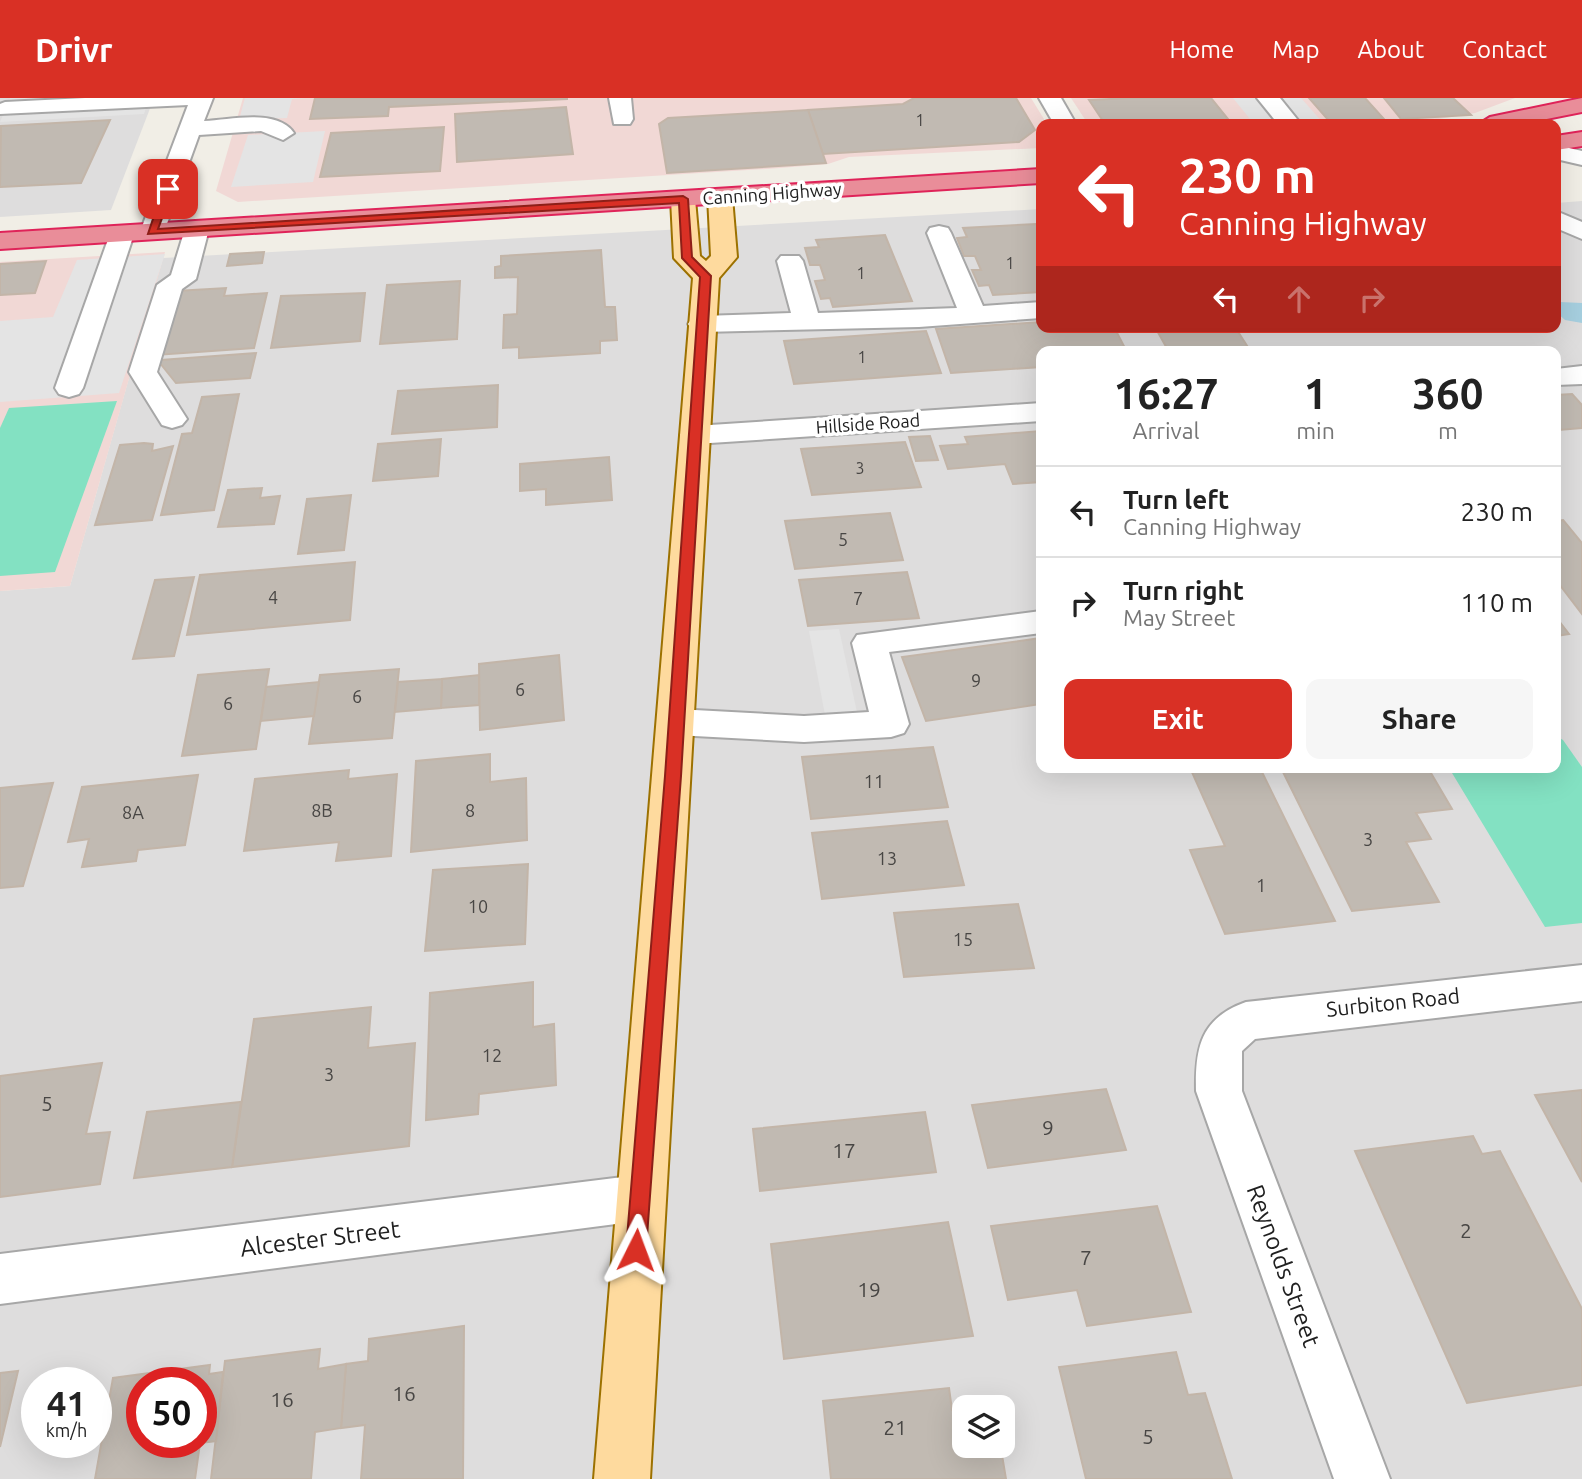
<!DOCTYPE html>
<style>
:root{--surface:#fff;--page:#f6f6f6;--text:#222;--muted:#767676;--line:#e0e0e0;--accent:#d93025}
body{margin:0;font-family:Ubuntu,sans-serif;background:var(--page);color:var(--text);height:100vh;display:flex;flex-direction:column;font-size:26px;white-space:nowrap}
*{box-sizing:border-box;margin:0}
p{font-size:23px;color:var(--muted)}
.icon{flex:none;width:38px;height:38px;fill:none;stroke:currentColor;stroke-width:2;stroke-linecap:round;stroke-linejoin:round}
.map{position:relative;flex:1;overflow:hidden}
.sheet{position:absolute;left:1036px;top:248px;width:525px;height:427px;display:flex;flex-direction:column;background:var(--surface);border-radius:14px;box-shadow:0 7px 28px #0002}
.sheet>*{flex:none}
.guide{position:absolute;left:1036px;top:21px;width:525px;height:214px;border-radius:14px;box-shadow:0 7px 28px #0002;background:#d93025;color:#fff;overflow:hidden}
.controls{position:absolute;left:952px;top:1297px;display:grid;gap:14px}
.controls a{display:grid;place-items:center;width:63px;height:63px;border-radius:14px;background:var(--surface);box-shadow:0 7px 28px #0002;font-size:35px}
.speed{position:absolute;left:21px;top:1269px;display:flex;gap:14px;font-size:35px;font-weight:700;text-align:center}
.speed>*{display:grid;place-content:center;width:91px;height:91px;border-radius:50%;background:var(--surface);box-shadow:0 7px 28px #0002;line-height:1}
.speed small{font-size:18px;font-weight:400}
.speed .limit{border:10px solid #d22;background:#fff;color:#111}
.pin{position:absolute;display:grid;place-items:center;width:60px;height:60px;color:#fff;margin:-30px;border-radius:14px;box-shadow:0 4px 10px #0006}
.me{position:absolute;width:77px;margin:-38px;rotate:3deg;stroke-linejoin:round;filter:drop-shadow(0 0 5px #0008)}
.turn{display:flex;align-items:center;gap:24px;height:147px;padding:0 28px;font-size:32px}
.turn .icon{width:91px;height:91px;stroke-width:2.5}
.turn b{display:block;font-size:49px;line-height:60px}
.lanes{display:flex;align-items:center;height:66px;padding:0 28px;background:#0003;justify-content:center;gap:35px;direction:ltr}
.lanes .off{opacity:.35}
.eta{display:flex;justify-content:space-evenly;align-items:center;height:119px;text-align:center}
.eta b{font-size:42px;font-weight:600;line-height:49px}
.cta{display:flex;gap:14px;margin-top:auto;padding:14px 28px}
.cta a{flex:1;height:80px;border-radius:14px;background:var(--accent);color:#fff;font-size:28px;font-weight:600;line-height:80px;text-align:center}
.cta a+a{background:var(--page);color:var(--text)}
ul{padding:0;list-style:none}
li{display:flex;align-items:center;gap:21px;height:91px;padding:0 28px;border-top:2px solid var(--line)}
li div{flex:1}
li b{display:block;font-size:26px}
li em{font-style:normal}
header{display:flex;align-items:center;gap:42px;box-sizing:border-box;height:98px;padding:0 35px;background:var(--accent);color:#fff}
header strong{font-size:33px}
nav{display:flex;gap:38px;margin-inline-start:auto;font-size:24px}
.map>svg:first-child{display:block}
.residential{fill:#dedddd;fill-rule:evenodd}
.commercial{fill:#f1d8d5}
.pitch{fill:#83e1c2}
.parking{fill:#e4e4e4}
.water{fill:#a6cfdf}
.building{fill:#c1bab2;stroke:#c3b5a8;stroke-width:2;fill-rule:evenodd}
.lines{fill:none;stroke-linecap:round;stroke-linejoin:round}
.minor-casing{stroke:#a7a7a7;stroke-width:4}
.major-casing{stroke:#9c7100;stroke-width:4}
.highway-casing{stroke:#df2359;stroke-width:4}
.minor{fill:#fff;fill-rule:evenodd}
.major{fill:#feda9e;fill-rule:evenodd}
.highway{fill:#e98d99;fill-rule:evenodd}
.route{fill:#d93025;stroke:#8d1f18;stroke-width:2}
.labels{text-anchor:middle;stroke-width:7;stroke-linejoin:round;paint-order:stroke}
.far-number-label{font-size:16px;fill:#484644}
.far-street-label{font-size:18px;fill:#202020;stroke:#fff}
.number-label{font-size:18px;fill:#484644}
.street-label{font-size:21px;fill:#202020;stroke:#fff}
.near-number-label{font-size:21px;fill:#484644}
.near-street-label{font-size:24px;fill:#202020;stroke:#fff}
</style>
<header>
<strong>Drivr</strong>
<nav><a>Home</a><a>Map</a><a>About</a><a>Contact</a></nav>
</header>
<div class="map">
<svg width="1582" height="1381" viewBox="0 0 1582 1381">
<rect width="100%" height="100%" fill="#f1eee6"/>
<g class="residential">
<path d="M0 0H154L111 112 0 119Z"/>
<path d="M1582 103V1381H0V493L70 488 163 160 1041 111V229H1556V105ZM1041 254H1556V670H1041ZM37 1284H96V1344H37ZM142 1284H201V1344H142ZM964 1309H1003V1348H964Z"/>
</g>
<g class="commercial">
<path d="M243 0H1031L1047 26H1041V50L849 59 828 66 780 70 238 104 216 93Z"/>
<path d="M1071 0H1515L1475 15 1408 26H1088Z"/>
<path d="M165 154 70 488 0 493V164Z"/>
</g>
<g class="pitch">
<path d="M117 303 55 474 0 478V330L9 310Z"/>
<path d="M1556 638 1563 642 1582 669V825L1545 829 1449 670H1556Z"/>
</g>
<g class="parking">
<path d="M10 0H149L144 16 0 24Z"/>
<path d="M245 0H304L292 1 287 20 239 22Z"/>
<path d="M1233 0H1301L1324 26H1254Z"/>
<path d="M325 33 313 84 231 89 248 37Z"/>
<path d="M165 156 119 295 0 304V223L53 219 77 162Z"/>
<path d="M839 531 858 619 826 622 809 533Z"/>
</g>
<path class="water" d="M1560 204 1582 205V225L1565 222 1556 214Z"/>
<g class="building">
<path d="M315 0H567V1L389 9 388 18 310 21Z"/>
<path d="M914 0H1016L1035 32 1019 44 823 56 808 12 903 6Z"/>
<path d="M1132 0H1211L1232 26H1105L1089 2Z"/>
<path d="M1309 0H1365L1384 21 1330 24Z"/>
<path d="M1384 0H1453L1471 17 1401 21Z"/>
<path d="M566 9 573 56 457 64 455 16Z"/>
<path d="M808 12 826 65 667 75 659 26 668 20Z"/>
<path d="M110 22 81 85 0 89 1 28Z"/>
<path d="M444 29 440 73 320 79 331 35Z"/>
<path d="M1036 126 1041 135V194L993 197 989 187 979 188 972 172H981L975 158H964L957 140 967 139 963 130Z"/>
<path d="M885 137 912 203 833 209 830 200 821 201 815 183 825 182 820 167H810L805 150 819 149 816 142Z"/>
<path d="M601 152 605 209H615L617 242 600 243V255L519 260V249L503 250 504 217 517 216 518 179 495 180V169L501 168V158Z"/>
<path d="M264 154 262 165 227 168 230 156Z"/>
<path d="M46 163 35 195 0 197V166Z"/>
<path d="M460 183 457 241 380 246 387 187Z"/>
<path d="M226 190 224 198 267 195 254 250 156 257 176 193Z"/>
<path d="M365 195 360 243 271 250 281 198Z"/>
<path d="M1041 224V229H1114L1127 254H1041V269L951 275 936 231Z"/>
<path d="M1155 229H1235L1251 254H1169Z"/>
<path d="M1404 229H1459L1408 233Z"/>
<path d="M926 233 941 275 794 286 784 243Z"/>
<path d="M256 255 250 280 176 285 160 265 161 262Z"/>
<path d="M498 287 497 329 392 336 398 293Z"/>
<path d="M239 296 214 412 161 417 182 336 192 335 202 299Z"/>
<path d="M1572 296 1582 307V330L1559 332 1556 328V297Z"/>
<path d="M1041 333V384L1013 386 1005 366 948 371 940 348 968 346 965 339Z"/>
<path d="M930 338 938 362 916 363 909 339Z"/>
<path d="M441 341 438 378 373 383 378 346Z"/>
<path d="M905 344 921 389 812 397 801 351Z"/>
<path d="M144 345 153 346 152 353 173 348 152 422 95 427 120 347Z"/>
<path d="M609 359 612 402 546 407V391L520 393V366Z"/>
<path d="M262 390 260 400 280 398 274 426 218 429 228 392Z"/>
<path d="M351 397 344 452 298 456 307 401Z"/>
<path d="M890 415 903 462 795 471 785 423Z"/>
<path d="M1563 422 1582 445V516L1556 482V423Z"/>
<path d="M355 464 350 522 187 537 200 477Z"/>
<path d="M907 474 919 520 808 528 799 482Z"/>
<path d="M194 479 174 558 133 561 155 482Z"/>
<path d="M1556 519 1569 536 1556 538Z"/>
<path d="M1041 540V606L926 623 902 559Z"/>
<path d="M559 557 564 622 480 632 479 566Z"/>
<path d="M269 571 256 651 182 658 198 577Z"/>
<path d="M399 571 392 640 309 646 320 577Z"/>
<path d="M479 577V607L441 610 442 581Z"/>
<path d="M442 581 441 610 395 614 398 584Z"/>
<path d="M319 584 314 618 261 623 266 589Z"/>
<path d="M933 649 948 709 811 721 802 659Z"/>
<path d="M490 656V684L526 680 527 742 411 754 416 663Z"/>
<path d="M1260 670 1335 823 1225 836 1190 752 1225 748 1191 672Z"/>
<path d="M1281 670H1428L1452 711 1416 715 1431 741 1406 744 1439 804 1352 813Z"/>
<path d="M349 672 348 681 397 676 391 758 336 763 339 744 244 753 255 681Z"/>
<path d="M198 677 185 747 138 752 136 763 82 769 89 741 68 744 82 689Z"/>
<path d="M53 685 23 788 0 790V690Z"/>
<path d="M947 723 964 787 822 801 812 735Z"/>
<path d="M528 766 525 846 425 853 433 772Z"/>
<path d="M1018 806 1034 870 904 879 894 815Z"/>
<path d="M533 884V929L554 926 556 987 479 996 478 1016 426 1022 430 895Z"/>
<path d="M371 909 368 950 415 945 409 1048 232 1069 254 921Z"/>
<path d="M102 965 86 1036 110 1034 100 1086 0 1099V978Z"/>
<path d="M1106 991 1126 1052 988 1070 972 1007Z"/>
<path d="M1582 992V1084L1535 997Z"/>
<path d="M241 1004 232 1069 134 1080 147 1014Z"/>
<path d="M925 1014 936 1074 760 1093 753 1031Z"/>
<path d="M1473 1038 1482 1056 1500 1053 1582 1211V1287L1467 1305 1355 1053Z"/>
<path d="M1157 1108 1191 1214 1087 1228 1077 1192 1008 1202 991 1128Z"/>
<path d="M948 1124 973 1238 784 1261 771 1146Z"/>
<path d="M464 1228 463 1381H361L365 1327 341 1330 346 1266 368 1263 369 1241Z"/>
<path d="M320 1251 318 1271 346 1266 341 1330 315 1334 311 1381H211L225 1263Z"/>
<path d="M1176 1254 1188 1297 1205 1295 1232 1381H1086L1059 1269Z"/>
<path d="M210 1267 209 1276 223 1274 216 1343 200 1345 195 1381H95L113 1280ZM142 1284H201V1344H142Z"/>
<path d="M18 1273 0 1349V1275Z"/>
<path d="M949 1290 952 1312 964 1311V1348H974L976 1359 1002 1357 1006 1381H831L823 1303Z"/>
</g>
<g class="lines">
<defs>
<g id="minor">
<path d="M85 0H213L204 23C230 22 277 10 294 35L283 42 261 33 199 37 164 134 161 139H143L140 134 188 7 0 16V6L5 4Z"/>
<path d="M609 0H631L633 21 630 26H614Z"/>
<path d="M1039 0H1061L1076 26H1054Z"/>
<path d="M1257 0H1280L1301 26H1278Z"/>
<path d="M1556 47 1582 53V67L1556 61Z"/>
<path d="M1556 113 1582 124V141L1556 130Z"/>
<path d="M197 124 206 126 209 131 196 181 182 191 157 274 187 321 182 327 172 330 162 327 129 274 157 187 171 177 185 131 188 126Z"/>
<path d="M939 128 948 130 951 135 983 208 1041 204V220L919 229 702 234 692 232 688 226 692 220 702 218 791 215 777 163 781 158H799L803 163 818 215 957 210 927 135 930 130Z"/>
<path d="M122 129 131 131 134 136 83 290 79 296 69 299 59 296 55 290 110 136 113 131Z"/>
<path d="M1582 268V286L1556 287V271Z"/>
<path d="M1041 305V323L695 346 684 343 680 337 684 331 695 328Z"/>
<path d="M1041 513V535L889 554 909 626 904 635 891 639 804 644 676 637 663 633 658 624 663 615 676 611 804 618 869 614 852 545 857 537Z"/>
<path d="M1582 867V903L1255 941 1242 953V993L1390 1381H1334L1196 993C1195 949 1201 920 1246 904Z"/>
<path d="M639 1077 656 1084 663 1100 656 1116 639 1123 0 1206V1156Z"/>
</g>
<path id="major" d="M720 92 729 94 732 99 737 159 719 180 650 1381H594L693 180 674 160 671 101 674 96H692L695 101 700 158 706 163 711 158 708 99 711 94Z"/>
<g id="highway">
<path d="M1582 0V14L1521 26H1479L1490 19Z"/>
<path d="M1582 34V48L1556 52V38Z"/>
<path d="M1041 71V85L0 151V135Z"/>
</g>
</defs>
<use href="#minor" class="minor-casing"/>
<use href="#major" class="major-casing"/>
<use href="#highway" class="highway-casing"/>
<use href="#minor" class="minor"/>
<use href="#major" class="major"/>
<use href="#highway" class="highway"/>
</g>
<path class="route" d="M168 88 173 91 158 131 683 98 688 101 692 159 711 178 681 678 646 1152 643 1158 636 1161 629 1158 626 1152 665 678 700 179 682 160 679 105 148 136 163 91Z"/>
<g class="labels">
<g class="far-number-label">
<text x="920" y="28">1</text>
<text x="1010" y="171">1</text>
<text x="861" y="181">1</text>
<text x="862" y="265">1</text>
<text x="860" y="376">3</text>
</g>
<g class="far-street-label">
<text transform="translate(772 96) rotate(-4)" y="6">Canning Highway</text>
<text transform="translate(868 326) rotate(-4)" y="6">Hillside Road</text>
</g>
<g class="number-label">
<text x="843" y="448">5</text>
<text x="273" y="506">4</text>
<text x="858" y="507">7</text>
<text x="976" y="589">9</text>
<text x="520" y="598">6</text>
<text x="357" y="605">6</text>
<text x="228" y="612">6</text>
<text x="874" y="690">11</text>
<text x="322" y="719">8B</text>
<text x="470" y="719">8</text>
<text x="133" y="721">8A</text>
<text x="1368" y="748">3</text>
<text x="887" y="767">13</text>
<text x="1261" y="794">1</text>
<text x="478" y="815">10</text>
<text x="963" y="848">15</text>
<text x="492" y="964">12</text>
<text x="329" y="983">3</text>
</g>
<g class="street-label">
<text transform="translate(1393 905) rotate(-6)" y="7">Surbiton Road</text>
</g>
<g class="near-number-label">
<text x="47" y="1013">5</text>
<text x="1048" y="1037">9</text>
<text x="844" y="1060">17</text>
<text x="1466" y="1140">2</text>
<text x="1086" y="1167">7</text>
<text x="869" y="1199">19</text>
<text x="404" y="1303">16</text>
<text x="282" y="1309">16</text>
<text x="895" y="1337">21</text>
<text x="1148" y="1346">5</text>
</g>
<g class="near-street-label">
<text transform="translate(320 1141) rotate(-7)" y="8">Alcester Street</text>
<text transform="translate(1283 1168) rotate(70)" y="8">Reynolds Street</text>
</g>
</g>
</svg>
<div class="controls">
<a><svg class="icon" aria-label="layers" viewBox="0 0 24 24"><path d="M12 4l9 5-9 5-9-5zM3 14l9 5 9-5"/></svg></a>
</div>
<div class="speed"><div>41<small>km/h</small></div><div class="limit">50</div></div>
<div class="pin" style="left:168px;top:91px;background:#d93025"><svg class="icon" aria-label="arrive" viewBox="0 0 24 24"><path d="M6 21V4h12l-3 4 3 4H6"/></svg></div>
<svg class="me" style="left:636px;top:1152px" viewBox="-20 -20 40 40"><path d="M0-17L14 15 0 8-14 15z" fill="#d93025" stroke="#fff" stroke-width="4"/></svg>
<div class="guide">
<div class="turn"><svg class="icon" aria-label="left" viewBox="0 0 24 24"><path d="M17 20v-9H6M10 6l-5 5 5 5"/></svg><div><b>230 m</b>Canning Highway</div></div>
<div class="lanes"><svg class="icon" aria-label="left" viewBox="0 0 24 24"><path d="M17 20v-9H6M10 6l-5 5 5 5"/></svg><svg class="icon off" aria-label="ahead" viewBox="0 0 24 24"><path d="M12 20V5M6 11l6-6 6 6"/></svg><svg class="icon off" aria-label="right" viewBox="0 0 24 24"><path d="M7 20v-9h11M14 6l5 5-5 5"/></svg></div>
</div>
<section class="sheet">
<div class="eta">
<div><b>16:27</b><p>Arrival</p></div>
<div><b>1</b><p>min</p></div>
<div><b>360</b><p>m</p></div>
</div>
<ul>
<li><svg class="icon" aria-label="left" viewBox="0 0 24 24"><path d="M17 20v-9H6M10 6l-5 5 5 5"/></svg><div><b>Turn left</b><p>Canning Highway</p></div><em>230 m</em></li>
<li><svg class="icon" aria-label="right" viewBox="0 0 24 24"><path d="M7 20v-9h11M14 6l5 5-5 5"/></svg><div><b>Turn right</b><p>May Street</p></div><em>110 m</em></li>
</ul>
<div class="cta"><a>Exit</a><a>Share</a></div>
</section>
</div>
